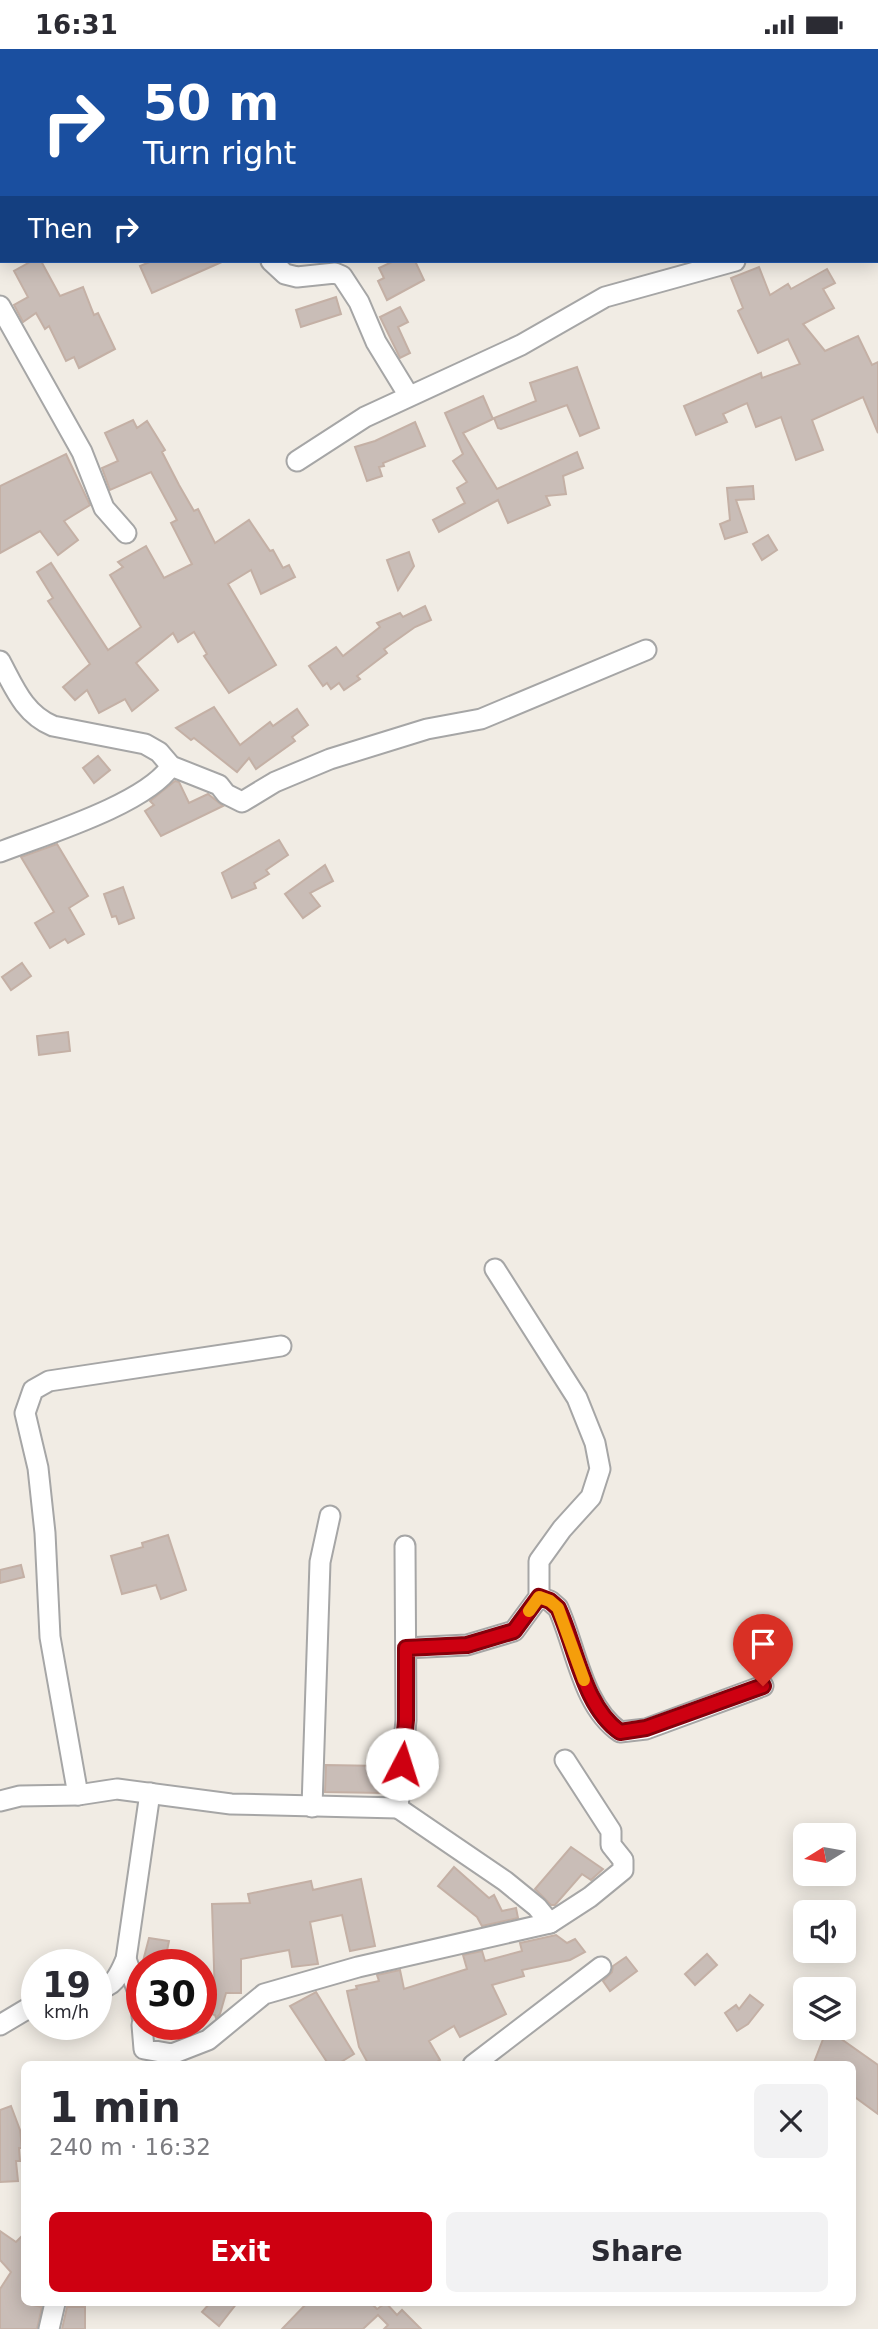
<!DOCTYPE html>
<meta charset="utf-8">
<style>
:root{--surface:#fff;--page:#f2f2f3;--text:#2b2b33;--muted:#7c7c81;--accent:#ce0011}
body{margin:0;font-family:"DejaVu Sans",sans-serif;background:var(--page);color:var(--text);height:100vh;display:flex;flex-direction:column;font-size:26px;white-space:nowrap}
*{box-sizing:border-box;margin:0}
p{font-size:23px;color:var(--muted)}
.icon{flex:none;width:38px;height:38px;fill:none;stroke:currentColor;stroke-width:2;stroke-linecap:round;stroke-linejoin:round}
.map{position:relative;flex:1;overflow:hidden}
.drawer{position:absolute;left:21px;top:2012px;width:835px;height:245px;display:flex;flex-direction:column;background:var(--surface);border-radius:10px;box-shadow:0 4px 18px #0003}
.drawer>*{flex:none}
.top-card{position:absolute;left:0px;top:0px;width:878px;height:214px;box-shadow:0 4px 18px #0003;background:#1a4fa0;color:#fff;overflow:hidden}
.needle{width:46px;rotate:259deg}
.controls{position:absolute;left:793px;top:1774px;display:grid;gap:14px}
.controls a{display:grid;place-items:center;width:63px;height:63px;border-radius:10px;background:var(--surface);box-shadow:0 4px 18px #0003;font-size:35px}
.speed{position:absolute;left:21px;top:1900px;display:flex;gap:14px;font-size:35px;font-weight:700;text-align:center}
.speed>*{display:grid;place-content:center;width:91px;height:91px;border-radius:50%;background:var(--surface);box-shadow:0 4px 18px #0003;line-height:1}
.speed small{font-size:18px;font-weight:400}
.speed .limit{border:10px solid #d22;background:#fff;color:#111}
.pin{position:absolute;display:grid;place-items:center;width:60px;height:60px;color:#fff;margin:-72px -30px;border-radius:50% 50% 50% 0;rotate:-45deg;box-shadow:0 0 7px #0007}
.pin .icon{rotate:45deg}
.me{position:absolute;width:77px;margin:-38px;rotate:5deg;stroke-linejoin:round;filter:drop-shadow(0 0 5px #0008)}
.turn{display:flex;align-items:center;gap:24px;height:147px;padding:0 28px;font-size:32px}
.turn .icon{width:91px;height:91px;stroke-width:2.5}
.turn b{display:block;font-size:49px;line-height:60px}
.then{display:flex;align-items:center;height:66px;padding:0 28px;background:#0003;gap:14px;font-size:26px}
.round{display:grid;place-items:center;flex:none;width:74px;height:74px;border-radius:10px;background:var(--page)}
.overview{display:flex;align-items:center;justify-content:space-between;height:119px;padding:0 28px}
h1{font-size:42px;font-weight:600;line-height:52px}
.button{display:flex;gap:14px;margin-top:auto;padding:14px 28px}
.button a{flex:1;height:80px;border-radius:10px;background:var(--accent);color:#fff;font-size:28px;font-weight:600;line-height:80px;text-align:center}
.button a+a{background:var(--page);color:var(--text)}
.status{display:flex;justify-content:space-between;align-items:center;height:49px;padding:0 35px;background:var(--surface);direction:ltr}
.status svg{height:19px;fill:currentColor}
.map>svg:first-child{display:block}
.building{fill:#c9bdb7;stroke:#c4b0a5;stroke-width:2}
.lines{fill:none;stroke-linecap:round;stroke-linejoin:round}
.street-casing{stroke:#a6a6a6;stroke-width:23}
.street{stroke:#fff;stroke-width:19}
.route-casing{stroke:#86000b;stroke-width:18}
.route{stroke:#ce0011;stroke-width:12}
.slow{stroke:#f59e0b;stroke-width:12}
</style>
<div class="status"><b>16:31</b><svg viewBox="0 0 49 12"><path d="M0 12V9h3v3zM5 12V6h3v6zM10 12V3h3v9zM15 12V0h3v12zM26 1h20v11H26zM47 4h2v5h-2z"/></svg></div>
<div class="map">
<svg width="878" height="2280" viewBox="0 0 878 2280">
<rect width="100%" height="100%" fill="#f1ece4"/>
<g class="building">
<path d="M32 212H41L60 247 83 238 94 266 98 264 115 300 79 319 74 308 66 312 49 277 45 280 36 264 23 273 14 256 28 248 14 222Z"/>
<path d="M152 212H224L152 244 140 217Z"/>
<path d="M394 212H415L424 231 387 251 378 232 384 229 379 219Z"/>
<path d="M759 218 770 246 788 235 791 240 827 220 835 234 823 240 834 259 803 275 825 302 858 287 872 316 878 313V384L863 348 812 371 823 401 796 411 781 368 756 378 747 354 723 365 727 373 696 386 684 357 761 324 762 329 800 315 788 290 758 304 738 262 743 259 731 229Z"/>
<path d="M336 248 341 265 301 278 296 261Z"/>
<path d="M400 258 408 273 398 278 410 304 400 309 380 268Z"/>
<path d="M577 318 599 379 580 387 567 356 501 380 498 379 494 369 536 352 530 334Z"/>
<path d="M483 347 493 370 463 384 497 440 577 403 583 419 563 427 566 445 546 447 550 456 508 474 498 451 439 483 433 471 465 454 457 439 467 433 453 412 463 405 445 364Z"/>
<path d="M133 371 137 379 147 372 165 401 162 403 179 436 194 462 198 460 215 494 249 471 270 502 273 501 283 519 289 516 295 528 261 545 251 521 228 535 276 616 229 644 204 607 207 605 194 583 178 593 173 584 136 614 158 641 132 662 125 650 99 664 87 641 75 651 63 638 90 615 48 552 53 549 37 523 51 514 108 601 141 578 110 526 123 518 118 513 146 497 164 529 192 515 171 474 177 471 151 423 110 441 102 419 118 412 105 384Z"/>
<path d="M415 373 425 397 383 414 384 417 379 418 382 427 367 432 355 398 375 392Z"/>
<path d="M66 405 90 456 64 472 78 491 58 506 40 482 0 504V437Z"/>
<path d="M753 437 754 450 736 451 747 483 725 490 720 475 730 471 727 439Z"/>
<path d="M768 486 777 501 762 511 753 495Z"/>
<path d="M409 503 414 517 398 541 387 511Z"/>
<path d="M425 557 431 571 415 578 384 600 387 604 357 627 360 630 344 641 339 634 331 640 327 634 323 637 309 617 336 598 343 607 380 578 377 574 400 564 403 568Z"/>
<path d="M214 658 240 696 270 673 273 677 297 660 308 676 292 688 295 692 256 720 249 709 237 723 194 689 191 691 176 679Z"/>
<path d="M98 707 110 721 94 734 83 719Z"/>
<path d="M175 732 179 733 189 754 208 745 223 757 161 787 145 762 154 756 150 752Z"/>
<path d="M279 791 288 806 266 821 269 825 254 834 256 839 232 849 222 824Z"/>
<path d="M57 795 88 847 69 859 84 885 68 894 65 890 50 899 35 874 54 863 21 808Z"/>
<path d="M325 816 333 832 310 844 320 857 303 869 285 845Z"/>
<path d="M123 838 134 869 119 875 116 867 112 868 104 845Z"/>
<path d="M22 914 31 927 11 941 2 928Z"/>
<path d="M68 983 70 1002 39 1006 37 987Z"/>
<path d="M168 1486 186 1541 161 1550 156 1536 122 1545 111 1507 143 1498 142 1494Z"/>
<path d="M21 1516 24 1528 0 1534V1521Z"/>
<path d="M326 1716 382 1717V1744L325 1743Z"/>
<path d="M571 1798 603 1820 591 1831 582 1825 555 1856H551L535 1840Z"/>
<path d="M454 1818 489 1849 494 1846 502 1862 516 1859 518 1869 482 1877 477 1868 438 1837Z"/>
<path d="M361 1830 375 1897 350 1902 342 1866 310 1873 318 1915 292 1918 289 1901 241 1910V1944H226L220 1965 216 1969 215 1966 201 1962V1945L215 1949 212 1855 250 1854 248 1845 311 1832 313 1841Z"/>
<path d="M556 1886 567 1894 575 1890 585 1903 570 1911 522 1921 524 1927 492 1936 506 1965 460 1988 454 1977 429 1992 440 2011 432 2016H369L359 1998 347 1942 357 1940 356 1937 379 1932 377 1926 400 1921 404 1940 467 1920 463 1906 482 1902 485 1912 522 1902 520 1894Z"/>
<path d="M149 1889 169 1892 164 1916H142Z"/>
<path d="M707 1905 717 1916 695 1936 685 1925Z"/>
<path d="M626 1908 637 1922 610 1942 603 1932 612 1923 613 1917Z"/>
<path d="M316 1943 354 2005 336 2016H329L290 1957Z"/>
<path d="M750 1946 763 1956 748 1975 737 1982 725 1964 736 1956 739 1960Z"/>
<path d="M827 1980 878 2016V2065L852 2046V2016H813Z"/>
<path d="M11 2057 20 2081 22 2099H19L20 2112H16L18 2132 0 2133V2061Z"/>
<path d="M0 2182 16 2193 24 2185V2254L42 2258 37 2280H0V2240L11 2223 0 2211Z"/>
<path d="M210 2254H237L219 2277 202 2263Z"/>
<path d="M307 2254H371L377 2260 386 2254 397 2266 402 2261 421 2280H384L388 2276 378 2266 363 2280H282Z"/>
<path d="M67 2258H85V2280H62Z"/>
</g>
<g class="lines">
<defs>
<g id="street">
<path d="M135 0 136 2"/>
<path d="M606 0 607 2"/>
<path d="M877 168 878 167"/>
<path d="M271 212 285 225 297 228 335 224 342 227 359 253 376 293 409 347"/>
<path d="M0 257 82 403 104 459 126 484"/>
<path d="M297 412 365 368 521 296 605 248 735 212"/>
<path d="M0 612C14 638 24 665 53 677L145 695 159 703 171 717 219 736 226 745 242 753 275 733 330 710 427 680 481 670 646 601"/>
<path d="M0 803C44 786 146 755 171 717"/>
<path d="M405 1497 406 1671 398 1759 505 1832 537 1858 550 1874"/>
<path d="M539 1548 550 1552 558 1559C576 1598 582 1657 620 1683L646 1680 763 1637"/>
<path d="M406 1599 467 1596 514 1582 539 1548V1512L562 1480 591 1448 600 1420 595 1394 577 1349 495 1220"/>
<path d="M78 1746 50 1588 45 1484 38 1419 25 1364 33 1341 49 1332 281 1297"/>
<path d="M0 1752 20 1747 78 1746 117 1740 231 1755 398 1759"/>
<path d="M312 1758 320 1513 330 1467"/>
<path d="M126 1910 141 1952 142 1967"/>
<path d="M96 1939C114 1940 120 1924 126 1910L150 1744"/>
<path d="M0 1976 37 1954"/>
<path d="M142 1976 144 2000 172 2005 208 1991 264 1945 358 1918 550 1874 590 1848 623 1821V1811L611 1796V1782L565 1711"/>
<path d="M473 2016 601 1918"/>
<path d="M49 2280 55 2254"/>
</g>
</defs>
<use href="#street" class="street-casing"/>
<use href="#street" class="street"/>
</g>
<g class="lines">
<defs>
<path id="route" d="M402 1715 406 1671V1599L467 1596 514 1582 539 1548 550 1552 558 1559C576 1597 583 1657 620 1683L646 1679 763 1637"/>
</defs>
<use href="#route" class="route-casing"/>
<use href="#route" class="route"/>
<path class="slow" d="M529 1562 539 1548 550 1552 558 1559 584 1631"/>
</g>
</svg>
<div class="controls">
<a><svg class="needle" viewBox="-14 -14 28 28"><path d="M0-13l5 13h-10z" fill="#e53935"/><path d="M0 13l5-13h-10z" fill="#7c7c81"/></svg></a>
<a><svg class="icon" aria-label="sound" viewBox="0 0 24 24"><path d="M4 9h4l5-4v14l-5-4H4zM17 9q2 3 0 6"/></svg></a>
<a><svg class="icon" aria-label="layers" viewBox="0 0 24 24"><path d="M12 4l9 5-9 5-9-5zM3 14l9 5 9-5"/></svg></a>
</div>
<div class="speed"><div>19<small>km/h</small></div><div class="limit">30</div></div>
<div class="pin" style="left:763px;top:1637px;background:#d93025"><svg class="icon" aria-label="arrive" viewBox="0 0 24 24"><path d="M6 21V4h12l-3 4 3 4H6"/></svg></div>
<svg class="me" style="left:402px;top:1715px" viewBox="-20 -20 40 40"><circle r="19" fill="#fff"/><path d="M0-13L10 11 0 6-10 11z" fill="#ce0011"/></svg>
<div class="top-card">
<div class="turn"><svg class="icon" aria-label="right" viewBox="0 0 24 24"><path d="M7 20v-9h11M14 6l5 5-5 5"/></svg><div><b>50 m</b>Turn right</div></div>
<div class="then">Then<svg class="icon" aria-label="right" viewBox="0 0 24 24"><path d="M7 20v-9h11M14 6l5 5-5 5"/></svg></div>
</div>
<section class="drawer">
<div class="overview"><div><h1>1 min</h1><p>240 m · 16:32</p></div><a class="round"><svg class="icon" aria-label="close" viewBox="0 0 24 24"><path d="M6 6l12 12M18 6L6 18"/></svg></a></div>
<div class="button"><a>Exit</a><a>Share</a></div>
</section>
</div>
